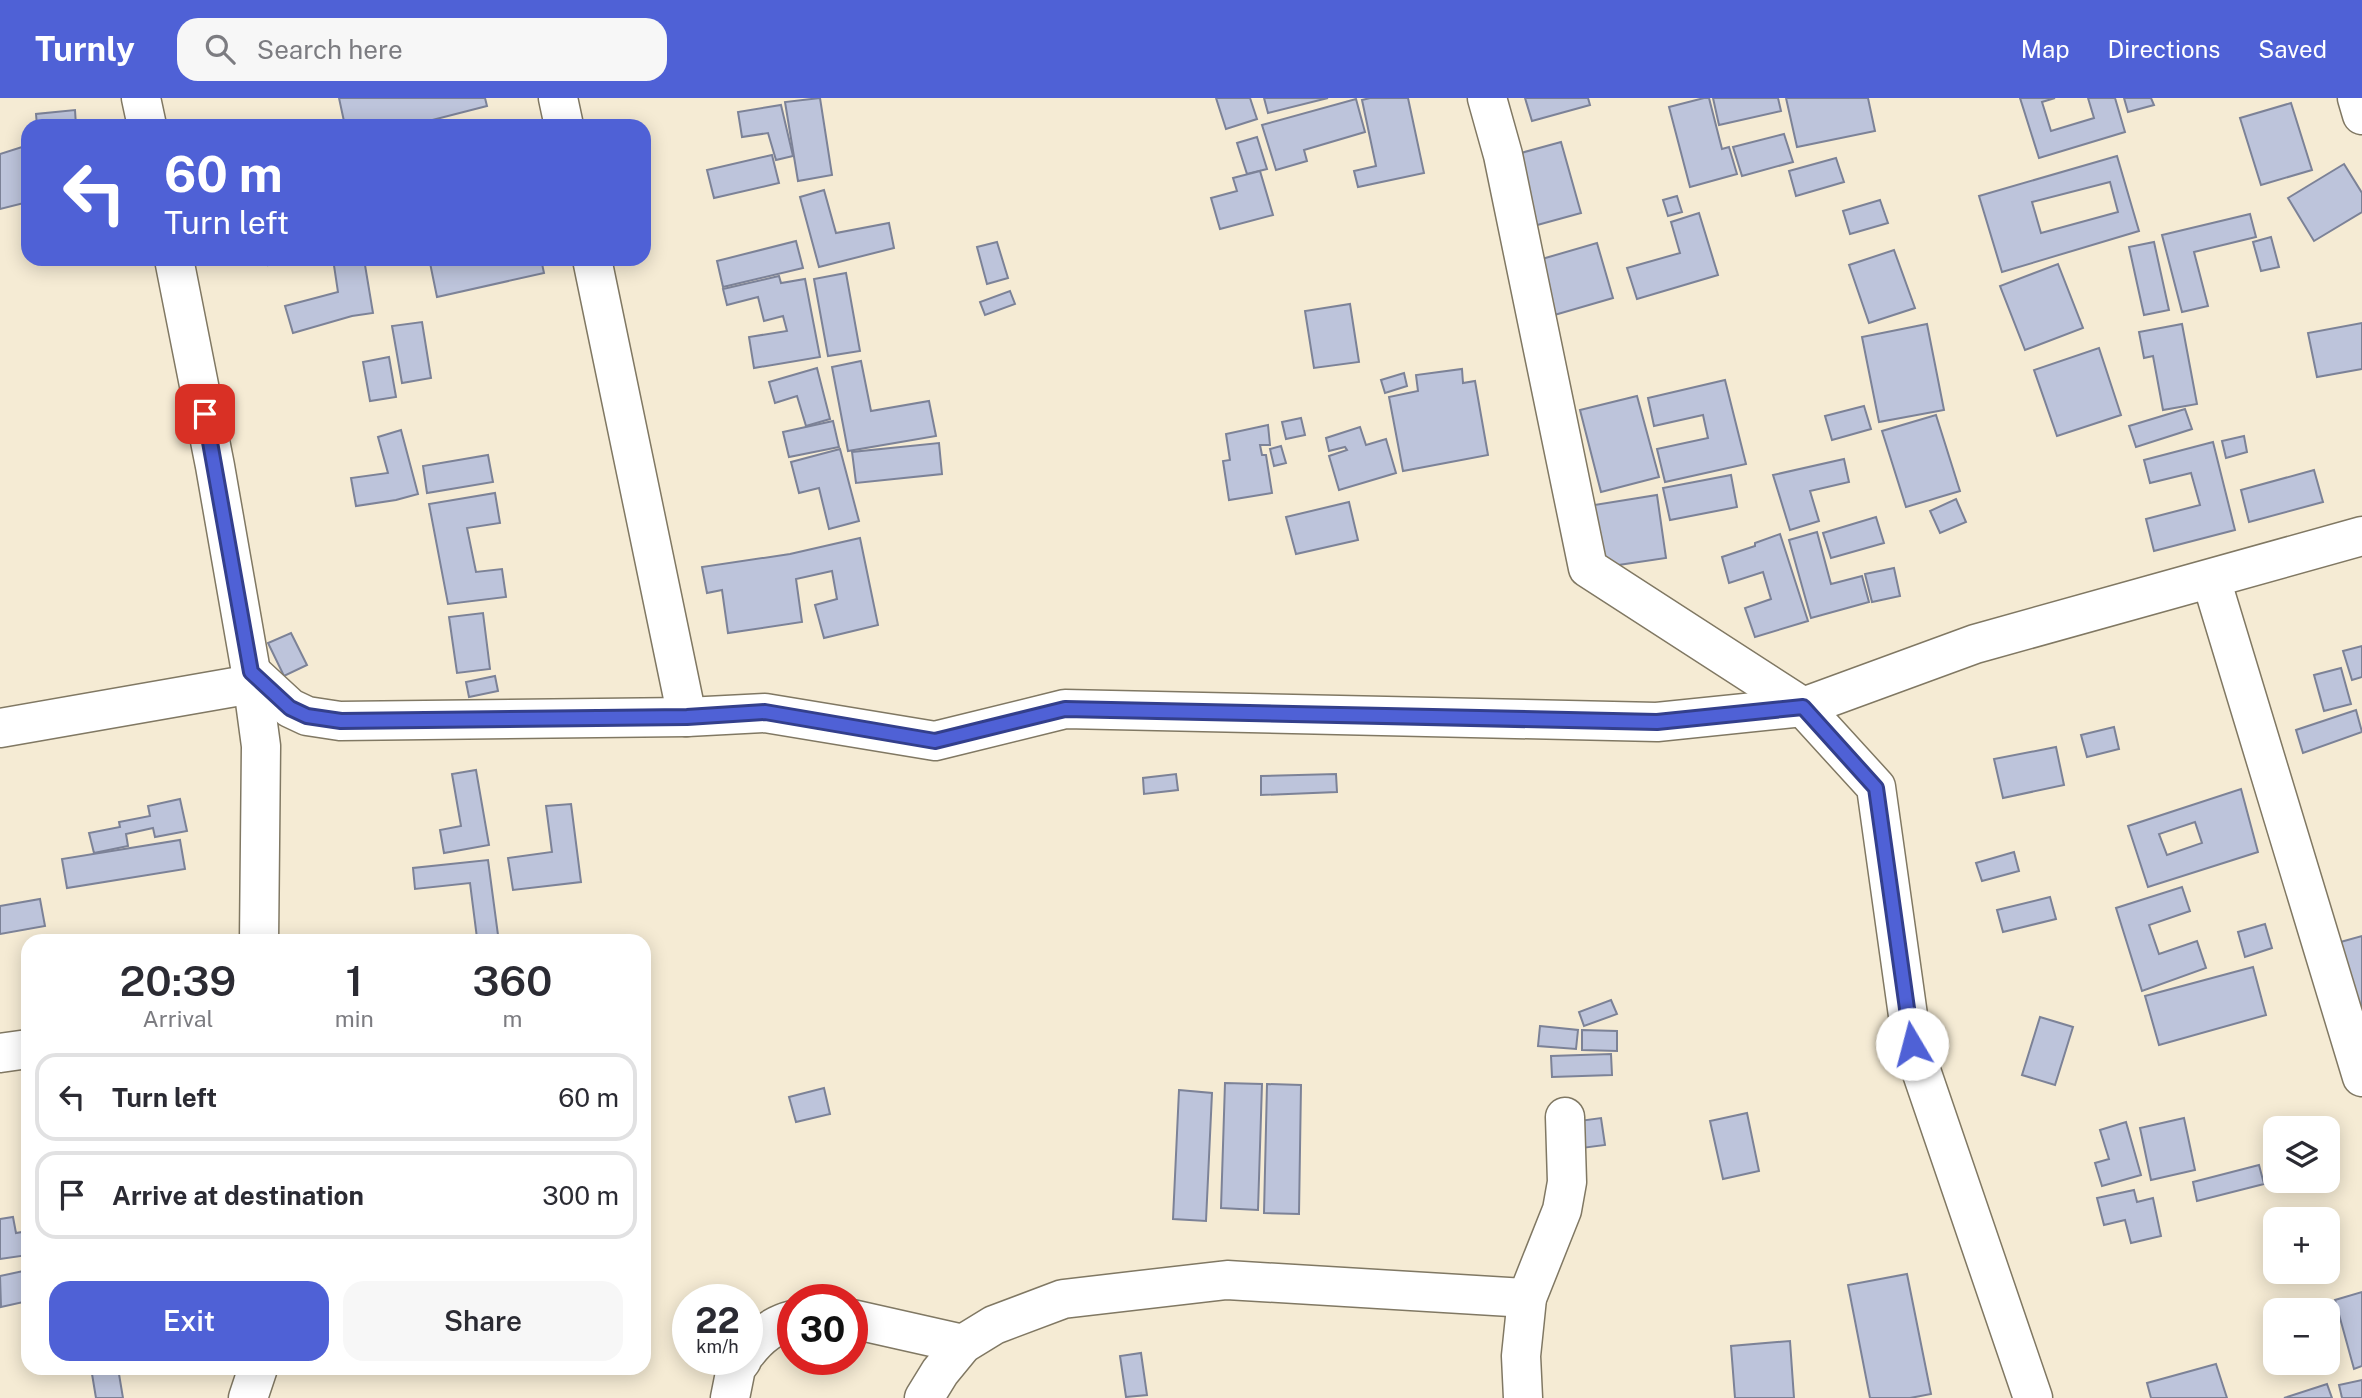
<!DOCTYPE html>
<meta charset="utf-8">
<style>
:root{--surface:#fff;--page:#f7f7f7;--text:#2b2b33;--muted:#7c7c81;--line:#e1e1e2;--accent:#4f61d6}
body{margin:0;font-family:"Public Sans",sans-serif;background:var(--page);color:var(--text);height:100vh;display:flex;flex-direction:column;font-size:26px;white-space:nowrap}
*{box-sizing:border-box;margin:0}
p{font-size:23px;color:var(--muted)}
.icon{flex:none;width:38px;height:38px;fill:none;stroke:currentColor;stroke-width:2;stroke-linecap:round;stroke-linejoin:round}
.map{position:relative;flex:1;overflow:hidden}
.details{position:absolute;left:21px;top:836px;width:630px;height:441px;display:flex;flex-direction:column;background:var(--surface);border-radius:21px;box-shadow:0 4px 18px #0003}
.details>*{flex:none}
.top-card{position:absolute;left:21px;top:21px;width:630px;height:147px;border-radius:21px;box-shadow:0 4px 18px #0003;background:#4f61d6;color:#fff;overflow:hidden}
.buttons{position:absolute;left:2263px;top:1018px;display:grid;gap:14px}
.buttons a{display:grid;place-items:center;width:77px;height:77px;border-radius:14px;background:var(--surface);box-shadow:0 4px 18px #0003;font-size:35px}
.speed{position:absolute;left:672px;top:1186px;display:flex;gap:14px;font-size:35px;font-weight:700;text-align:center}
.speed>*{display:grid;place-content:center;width:91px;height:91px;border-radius:50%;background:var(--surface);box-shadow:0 4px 18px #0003;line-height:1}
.speed small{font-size:18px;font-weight:400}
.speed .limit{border:10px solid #d22;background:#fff;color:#111}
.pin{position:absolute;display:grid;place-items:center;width:60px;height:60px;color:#fff;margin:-30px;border-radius:14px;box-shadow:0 4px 10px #0006}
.me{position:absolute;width:77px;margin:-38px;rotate:352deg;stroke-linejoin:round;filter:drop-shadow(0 0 5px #0008)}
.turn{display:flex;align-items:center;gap:24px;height:147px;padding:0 28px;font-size:32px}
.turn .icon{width:91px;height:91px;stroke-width:2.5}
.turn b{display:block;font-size:49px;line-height:60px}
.eta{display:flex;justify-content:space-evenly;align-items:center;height:119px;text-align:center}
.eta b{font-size:42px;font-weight:600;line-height:49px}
.cta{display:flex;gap:14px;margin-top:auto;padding:14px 28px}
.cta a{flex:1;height:80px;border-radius:21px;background:var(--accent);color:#fff;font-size:28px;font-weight:600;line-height:80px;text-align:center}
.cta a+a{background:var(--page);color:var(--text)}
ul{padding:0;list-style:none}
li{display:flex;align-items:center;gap:21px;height:88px;margin:0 14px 10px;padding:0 14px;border:4px solid var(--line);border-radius:21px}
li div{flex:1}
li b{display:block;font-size:26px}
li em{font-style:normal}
header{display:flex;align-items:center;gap:42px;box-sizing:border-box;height:98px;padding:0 35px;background:var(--accent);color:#fff}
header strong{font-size:33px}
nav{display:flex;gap:38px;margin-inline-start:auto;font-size:24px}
.search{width:490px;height:63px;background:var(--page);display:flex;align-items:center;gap:18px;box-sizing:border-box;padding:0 24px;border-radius:21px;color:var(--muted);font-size:26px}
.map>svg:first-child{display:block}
.building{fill:#bdc4db;stroke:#7c8297;stroke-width:2;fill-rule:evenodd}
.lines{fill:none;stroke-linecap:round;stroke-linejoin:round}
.street-casing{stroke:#807863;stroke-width:41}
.street{stroke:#fff;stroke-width:38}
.route-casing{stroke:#333f8b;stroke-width:18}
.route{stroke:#4f61d6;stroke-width:12}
</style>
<header>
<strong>Turnly</strong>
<div class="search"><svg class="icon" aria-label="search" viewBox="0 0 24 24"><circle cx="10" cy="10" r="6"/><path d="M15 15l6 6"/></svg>Search here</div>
<nav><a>Map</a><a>Directions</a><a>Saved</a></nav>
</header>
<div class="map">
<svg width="2362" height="1300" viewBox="0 0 2362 1300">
<rect width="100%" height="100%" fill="#f5ebd4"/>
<g class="building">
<path d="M339 0H485L487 8 409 28H345Z"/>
<path d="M820 0 832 77 798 83 785 4Z"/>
<path d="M1216 0H1250L1257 21 1226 31Z"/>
<path d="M1264 0H1328L1268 15Z"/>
<path d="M1370 0H1408L1424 75 1358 89 1354 73 1376 68 1362 2Z"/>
<path d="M1525 0H1588L1590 7 1532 23Z"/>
<path d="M1704 0H1709L1722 51 1729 49 1737 76 1690 89 1669 9Z"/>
<path d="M1713 0H1778L1781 13 1719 27Z"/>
<path d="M1786 0H1868L1875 33 1797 49Z"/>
<path d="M2020 0H2055L2042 4 2051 33 2094 20 2088 0H2115L2125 34 2039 60Z"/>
<path d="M2124 0H2151L2154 7 2128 14Z"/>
<path d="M1356 1 1365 34 1304 52 1307 63 1276 72 1262 27Z"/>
<path d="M2291 5 2312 72 2261 87 2240 20Z"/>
<path d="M781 7 793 58 776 62 768 35 742 39 738 14Z"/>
<path d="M75 12 76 28H37L36 16Z"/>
<path d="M1784 36 1793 64 1742 78 1733 49Z"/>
<path d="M1257 39 1267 71 1247 76 1237 45Z"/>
<path d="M1561 44 1581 115 1530 129 1510 58Z"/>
<path d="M22 49 28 65V104L0 111V56Z"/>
<path d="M772 57 779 85 714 100 707 72Z"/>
<path d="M2117 58 2139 133 2002 174 1979 98ZM2110 84 2118 114 2041 135 2032 104Z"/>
<path d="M1836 60 1844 84 1796 98 1789 73Z"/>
<path d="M2344 66 2362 95V114L2314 143 2288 100Z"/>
<path d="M1260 73 1273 117 1220 131 1211 100 1237 93 1233 80Z"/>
<path d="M824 92 836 135 889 125 894 150 819 169 800 99Z"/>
<path d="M1677 98 1682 114 1668 118 1663 102Z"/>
<path d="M1880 102 1888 125 1850 136 1843 113Z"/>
<path d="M1699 115 1718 177 1637 201 1627 170 1680 155 1671 124Z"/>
<path d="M2250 116 2256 139 2194 154 2208 208 2182 214 2162 137Z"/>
<path d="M2271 139 2279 169 2261 173 2253 144Z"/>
<path d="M796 143 803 170 723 189 717 163Z"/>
<path d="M997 144 1008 180 987 186 977 149Z"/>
<path d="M2154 144 2169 212 2144 217 2129 149Z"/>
<path d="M1597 145 1613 200 1551 218 1535 163Z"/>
<path d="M1894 152 1915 210 1869 225 1849 167Z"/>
<path d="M267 161H305L268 167Z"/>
<path d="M333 161H364L373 215 352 218 293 235 285 208 338 194Z"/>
<path d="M446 161H541L544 175 437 199 430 165Z"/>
<path d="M2058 166 2083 230 2025 252 2000 188Z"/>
<path d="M846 175 860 253 828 258 814 181Z"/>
<path d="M779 178 781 185 805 181 820 259 754 270 749 239 787 233 783 218 764 223 758 199 727 207 723 191Z"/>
<path d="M1010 193 1015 206 985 217 980 204Z"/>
<path d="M1350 206 1359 264 1314 270 1305 213Z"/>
<path d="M422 224 431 280 402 285 392 228Z"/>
<path d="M2362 225V271L2317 279 2308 235Z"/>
<path d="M1927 226 1944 312 1879 324 1862 239Z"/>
<path d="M2182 226 2197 306 2163 312 2153 258 2144 260 2139 234Z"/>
<path d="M2099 250 2121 317 2057 338 2034 272Z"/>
<path d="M389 259 396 299 370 303 363 264Z"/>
<path d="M861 263 871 313 929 303 936 338 848 353 832 269Z"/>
<path d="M817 270 830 321 806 328 797 298 775 305 769 284Z"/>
<path d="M1462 271 1463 285 1475 283 1488 357 1403 373 1389 299 1418 293 1416 277Z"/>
<path d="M1404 275 1407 288 1385 295 1381 282Z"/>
<path d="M1725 282 1746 366 1665 384 1657 351 1708 340 1703 317 1654 328 1648 300Z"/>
<path d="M1637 298 1659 379 1601 394 1580 312Z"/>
<path d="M1864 308 1871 331 1832 342 1825 318Z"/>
<path d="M2185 311 2192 331 2136 349 2129 328Z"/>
<path d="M1936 317 1960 393 1906 409 1882 333Z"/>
<path d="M1301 320 1305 337 1286 341 1282 324Z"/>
<path d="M833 323 839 349 789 359 783 334Z"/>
<path d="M1268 327 1270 347H1260L1262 357H1266L1272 395 1229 402 1223 363 1230 362 1226 336Z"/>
<path d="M1360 329 1366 347 1386 341 1396 375 1339 392 1329 358 1347 352 1345 349 1329 353 1326 340Z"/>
<path d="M401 332 418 396 396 402 356 408 351 380 388 375 378 339Z"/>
<path d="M2244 338 2247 354 2226 360 2222 343Z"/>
<path d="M2213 344 2235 432 2154 453 2146 421 2200 407 2191 375 2150 385 2144 362Z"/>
<path d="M939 345 942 376 856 385 852 354Z"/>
<path d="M1281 348 1286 365 1274 368 1270 351Z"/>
<path d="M840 351 859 423 829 431 819 390 799 395 791 364Z"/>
<path d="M488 357 493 384 427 395 423 368Z"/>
<path d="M1844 361 1849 384 1810 393 1819 423 1790 432 1773 377Z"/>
<path d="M2314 372 2323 404 2249 424 2241 392Z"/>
<path d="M1731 377 1737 409 1670 422 1663 390Z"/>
<path d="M495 395 500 425 467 430 476 474 502 471 506 499 448 506 429 406Z"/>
<path d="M1657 397 1666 460 1598 470 1588 408Z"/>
<path d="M1956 401 1966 424 1940 435 1930 413Z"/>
<path d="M1349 404 1358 442 1296 456 1286 419Z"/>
<path d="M1876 419 1884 445 1831 460 1823 435Z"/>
<path d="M1817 434 1831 486 1862 478 1869 504 1811 520 1789 442Z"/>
<path d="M1780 436 1808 523 1755 539 1745 510 1771 501 1763 474 1729 485 1722 459 1755 448V445Z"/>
<path d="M860 440 878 527 824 540 815 507 837 501 832 473 796 481 802 524 728 535 722 492 707 495 702 469 790 456Z"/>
<path d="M1894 470 1900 498 1872 504 1865 476Z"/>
<path d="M483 515 490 571 457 575 449 519Z"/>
<path d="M291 535 307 567 284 578 268 545Z"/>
<path d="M2362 548V579L2352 582 2343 553Z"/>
<path d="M2341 570 2351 606 2324 613 2314 577Z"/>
<path d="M495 578 498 593 469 599 466 584Z"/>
<path d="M2356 612 2362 634 2303 655 2296 632Z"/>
<path d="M2114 629 2119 651 2087 659 2081 637Z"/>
<path d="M2056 649 2064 687 2003 700 1994 661Z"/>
<path d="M476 672 489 747 444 755 440 732 461 728 452 676Z"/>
<path d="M1176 676 1178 692 1144 696 1143 680Z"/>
<path d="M1336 676 1337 694 1261 697V678Z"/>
<path d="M2241 691 2258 754 2148 789 2128 728ZM2195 724 2202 745 2167 757 2159 736Z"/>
<path d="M180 701 187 733 155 739 153 730 126 736 128 748 94 755 89 735 120 729 119 724 150 718 148 708Z"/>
<path d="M571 706 581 784 513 792 508 760 552 754 546 708Z"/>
<path d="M180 742 185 771 67 790 62 761Z"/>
<path d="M2014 754 2019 773 1982 783 1976 765Z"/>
<path d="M488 762 498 837 477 840 470 785 415 791 413 770Z"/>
<path d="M2182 789 2190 813 2149 827 2159 856 2197 843 2206 870 2142 893 2116 810Z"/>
<path d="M2050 799 2056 821 2003 834 1997 812Z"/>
<path d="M40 801 45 828 0 836V808Z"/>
<path d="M2265 826 2272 850 2245 859 2238 834Z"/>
<path d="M2362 838V922L2337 845Z"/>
<path d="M2253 869 2266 917 2159 947 2145 898Z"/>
<path d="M1611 902 1617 916 1584 928 1579 914Z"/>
<path d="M2040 919 2073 929 2055 987 2022 977Z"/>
<path d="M1540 928 1578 932 1576 951 1538 948Z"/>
<path d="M1582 932 1617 933V953L1582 952Z"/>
<path d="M1611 956 1612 977 1552 979 1551 958Z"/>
<path d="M1225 985 1262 986 1258 1112 1221 1110Z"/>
<path d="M1267 986 1301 987 1299 1116 1264 1115Z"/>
<path d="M824 990 830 1016 796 1024 789 999Z"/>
<path d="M1179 992 1212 995 1206 1123 1173 1121Z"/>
<path d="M1747 1015 1759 1073 1723 1081 1710 1023Z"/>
<path d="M1601 1020 1605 1047 1582 1050 1579 1023Z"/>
<path d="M2184 1020 2195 1072 2151 1082 2140 1030Z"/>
<path d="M2126 1024 2141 1077 2102 1088 2095 1065 2109 1061 2100 1032Z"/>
<path d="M2259 1067 2264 1086 2197 1103 2193 1084Z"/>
<path d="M2134 1092 2137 1104 2153 1100 2161 1138 2131 1145 2125 1122 2104 1127 2097 1100Z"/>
<path d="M13 1119 16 1135 28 1133V1157L0 1161V1121Z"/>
<path d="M28 1172V1203L1 1209 0 1178Z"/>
<path d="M1907 1176 1931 1296 1910 1300H1870L1848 1187Z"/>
<path d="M2362 1194V1268L2354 1271 2335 1202Z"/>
<path d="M1790 1243 1794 1300H1735L1731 1248Z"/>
<path d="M1141 1255 1147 1297 1126 1299 1120 1258Z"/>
<path d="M2216 1266 2227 1300H2151L2147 1285Z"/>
<path d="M91 1270H118L123 1300H96Z"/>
<path d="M2362 1282V1300H2342L2339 1287Z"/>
<path d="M2327 1286 2332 1300H2284Z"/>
</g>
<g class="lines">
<defs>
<g id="street">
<path d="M141 0 147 28"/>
<path d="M558 0 564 28"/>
<path d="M1487 0 1503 57 1588 470 1803 609 1876 689 1912 946 2033 1300"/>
<path d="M2357 0 2362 17"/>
<path d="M174 161 215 368 251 574 261 648 259 844"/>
<path d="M592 161 687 619"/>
<path d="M2211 481 2362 979"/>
<path d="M251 574 290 610 307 618 340 623 687 619 765 615 935 643 1065 611 1657 624 1803 609 1975 546 2362 438"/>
<path d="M0 630 252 586"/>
<path d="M0 955 28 951"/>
<path d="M852 1221 963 1246"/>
<path d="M747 1254C759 1238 773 1227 793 1222"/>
<path d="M248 1300 258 1270"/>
<path d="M730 1300 736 1270 742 1262"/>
<path d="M924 1300 940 1274 963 1246 994 1227 1063 1201 1227 1182 1527 1200"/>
<path d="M1523 1300 1521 1258 1527 1200 1562 1112 1567 1084 1565 1019"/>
</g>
</defs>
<use href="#street" class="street-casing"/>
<use href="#street" class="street"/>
</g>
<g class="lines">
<defs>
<path id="route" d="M205 316 251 574 290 610 307 618 341 623 687 619 765 614 935 643 1065 611 1657 624 1803 609 1876 690 1912 946"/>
</defs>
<use href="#route" class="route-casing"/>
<use href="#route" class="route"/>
</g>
</svg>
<div class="buttons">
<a><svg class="icon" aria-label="layers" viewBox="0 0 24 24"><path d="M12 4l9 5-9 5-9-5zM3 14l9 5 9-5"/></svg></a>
<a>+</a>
<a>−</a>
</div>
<div class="speed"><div>22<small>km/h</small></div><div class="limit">30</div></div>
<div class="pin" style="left:205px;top:316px;background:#d93025"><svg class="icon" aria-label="arrive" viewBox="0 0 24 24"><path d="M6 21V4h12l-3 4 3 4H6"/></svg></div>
<svg class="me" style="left:1912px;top:946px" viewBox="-20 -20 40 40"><circle r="19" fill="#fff"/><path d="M0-13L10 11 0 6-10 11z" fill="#4f61d6"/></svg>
<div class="top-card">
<div class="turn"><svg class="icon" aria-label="left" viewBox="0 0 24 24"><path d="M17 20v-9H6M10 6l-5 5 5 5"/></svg><div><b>60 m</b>Turn left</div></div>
</div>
<section class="details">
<div class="eta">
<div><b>20:39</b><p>Arrival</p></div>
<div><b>1</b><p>min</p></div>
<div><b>360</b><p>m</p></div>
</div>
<ul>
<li><svg class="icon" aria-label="left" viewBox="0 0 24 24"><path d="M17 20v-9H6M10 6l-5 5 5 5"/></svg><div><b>Turn left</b></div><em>60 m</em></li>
<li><svg class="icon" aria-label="arrive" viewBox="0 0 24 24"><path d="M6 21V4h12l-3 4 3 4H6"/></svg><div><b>Arrive at destination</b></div><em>300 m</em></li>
</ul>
<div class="cta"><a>Exit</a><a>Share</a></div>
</section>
</div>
